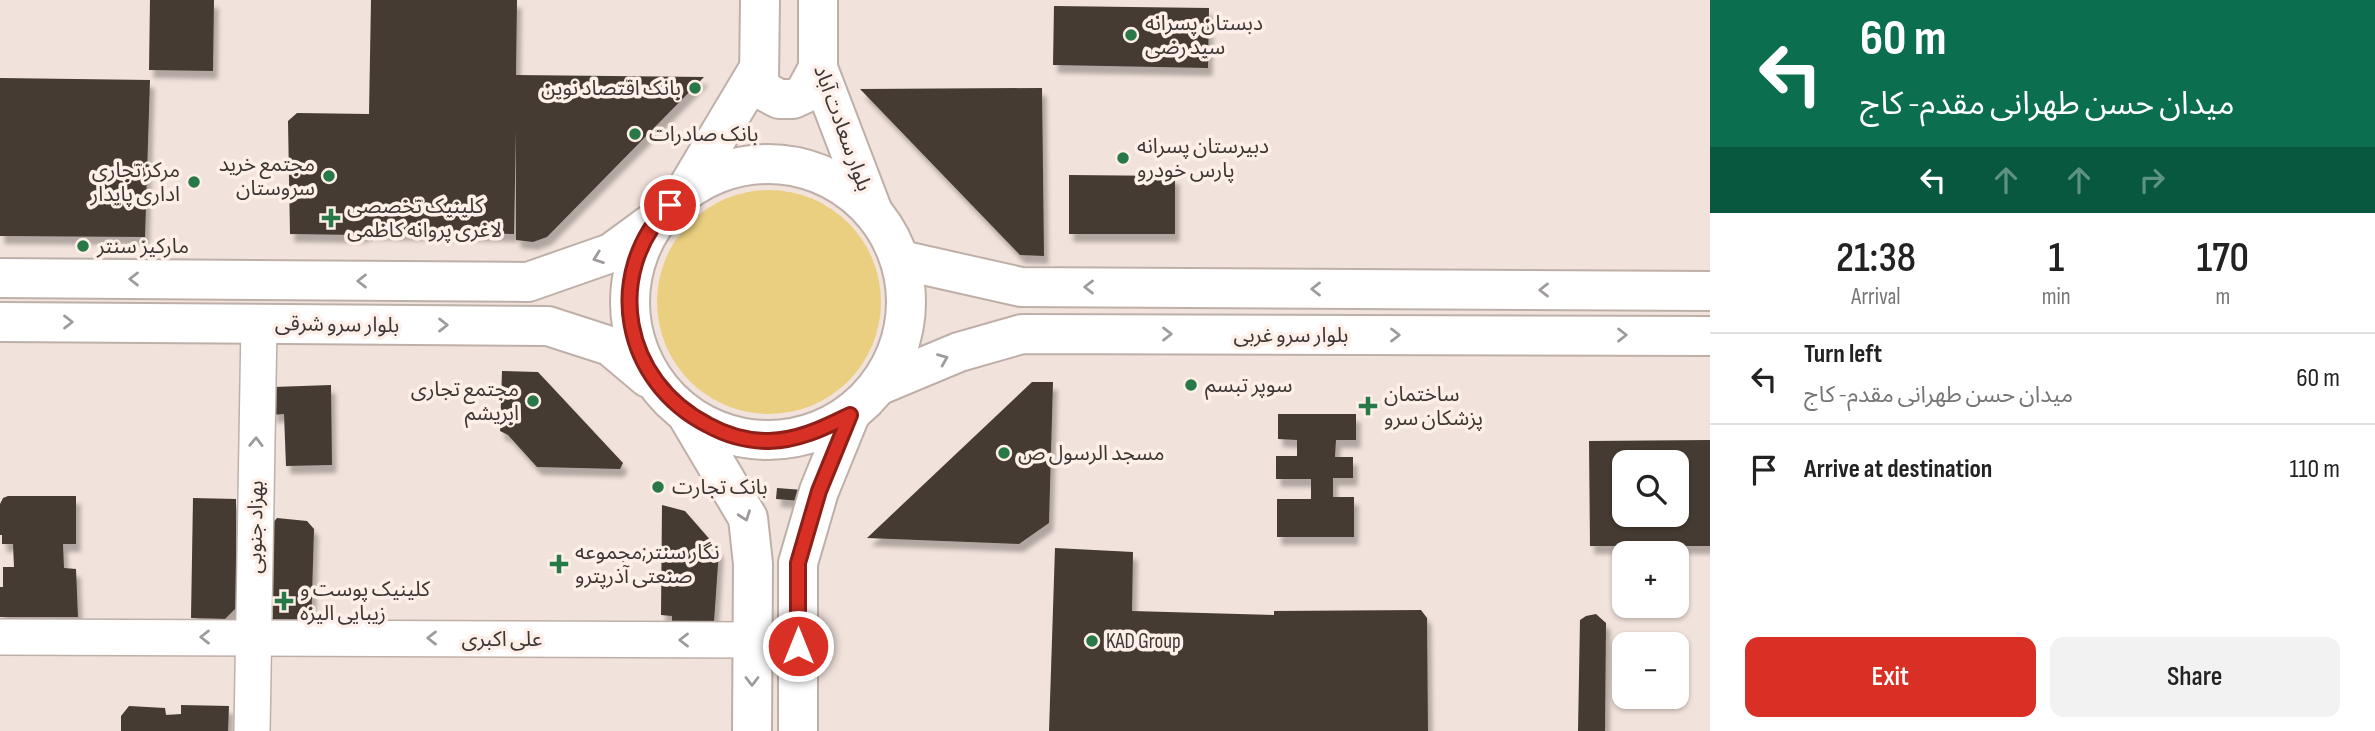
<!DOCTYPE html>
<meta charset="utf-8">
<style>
:root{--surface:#fff;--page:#f2f2f2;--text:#222;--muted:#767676;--line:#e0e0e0;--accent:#d93025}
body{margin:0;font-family:"Sofia Sans Condensed","Noto Sans Arabic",sans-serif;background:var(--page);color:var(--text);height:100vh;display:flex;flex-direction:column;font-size:26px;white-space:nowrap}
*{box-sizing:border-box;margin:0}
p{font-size:23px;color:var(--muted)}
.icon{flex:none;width:38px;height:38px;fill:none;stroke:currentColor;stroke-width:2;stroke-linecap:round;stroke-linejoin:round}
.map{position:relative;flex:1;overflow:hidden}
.side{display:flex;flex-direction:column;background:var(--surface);width:665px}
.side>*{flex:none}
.banner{background:#0b6e4f;color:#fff;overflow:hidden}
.tools{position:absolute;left:1612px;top:450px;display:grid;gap:14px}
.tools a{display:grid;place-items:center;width:77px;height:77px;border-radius:14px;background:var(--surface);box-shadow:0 2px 5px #0004;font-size:35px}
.pin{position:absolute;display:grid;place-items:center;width:60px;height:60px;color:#fff;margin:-30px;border:4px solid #fff;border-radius:50%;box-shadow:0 2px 7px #0007}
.me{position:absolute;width:77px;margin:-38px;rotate:0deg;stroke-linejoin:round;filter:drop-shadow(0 0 5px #0008)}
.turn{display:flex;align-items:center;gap:24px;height:147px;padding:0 35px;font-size:32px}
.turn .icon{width:91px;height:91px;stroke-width:2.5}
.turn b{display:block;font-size:49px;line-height:60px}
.lanes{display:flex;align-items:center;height:66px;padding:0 35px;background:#0003;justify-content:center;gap:35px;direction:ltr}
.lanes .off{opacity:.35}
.eta{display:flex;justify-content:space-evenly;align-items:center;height:119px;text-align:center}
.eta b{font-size:42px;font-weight:600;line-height:49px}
.action{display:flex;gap:14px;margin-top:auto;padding:14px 35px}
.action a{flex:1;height:80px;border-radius:14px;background:var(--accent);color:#fff;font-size:28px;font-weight:600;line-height:80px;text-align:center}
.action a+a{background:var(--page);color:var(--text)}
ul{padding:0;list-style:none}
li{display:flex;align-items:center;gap:21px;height:91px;padding:0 35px;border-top:2px solid var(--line)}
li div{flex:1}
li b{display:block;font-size:26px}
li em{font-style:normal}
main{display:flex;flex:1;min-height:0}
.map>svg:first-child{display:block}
.green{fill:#eacf80}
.building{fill:#443b32;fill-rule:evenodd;filter:url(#shadow)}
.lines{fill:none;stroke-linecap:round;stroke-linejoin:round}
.minor-casing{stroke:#beb0a9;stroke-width:38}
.major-casing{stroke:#beb0a9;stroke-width:42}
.minor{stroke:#fff;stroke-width:35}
.major{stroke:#fff;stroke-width:38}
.oneway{stroke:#9e9b9a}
.route-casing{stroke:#8d1f18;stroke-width:18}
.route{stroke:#d93025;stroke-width:12}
.poi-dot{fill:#287848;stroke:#feefe8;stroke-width:2.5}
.labels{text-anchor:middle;stroke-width:7;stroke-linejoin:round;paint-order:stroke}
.poi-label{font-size:21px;fill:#3d3734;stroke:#feefe8;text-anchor:start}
.street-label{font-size:21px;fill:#3d3734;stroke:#feefe8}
</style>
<main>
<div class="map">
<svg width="1710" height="731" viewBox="0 0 1710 731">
<defs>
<filter id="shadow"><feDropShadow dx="4.5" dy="8" stdDeviation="2" flood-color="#0004"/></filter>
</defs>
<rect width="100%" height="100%" fill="#f1e2db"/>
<circle class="green" cx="769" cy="302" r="112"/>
<g class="building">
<path d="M150 0H214L213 71 149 70Z"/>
<path d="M371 0H517L516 75 704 77 547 237 533 242 516 240V130L514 234 368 232 360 235 290 234 288 121 297 113 369 114Z"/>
<path d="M1054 6 1209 8 1208 68 1053 65Z"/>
<path d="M0 78 150 80 145 237 0 236Z"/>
<path d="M1042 88 1044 256 1020 255 860 89Z"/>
<path d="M1069 175 1175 176V234H1069Z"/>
<path d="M502 371 538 372 623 463 620 469 537 467 508 435 500 431Z"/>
<path d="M1032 382H1053L1049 523 1019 544 867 538Z"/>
<path d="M331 385 332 465 286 466 284 414 272 415 273 387Z"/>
<path d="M1278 414H1356V440H1336L1335 457H1353V478H1333V497H1354V537H1277V499H1311V479H1276V456H1297V440L1278 439Z"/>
<path d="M1710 440V546H1590L1589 441ZM1624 462H1676V514H1624Z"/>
<path d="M777 488 803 490 801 501 776 499Z"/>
<path d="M8 496H76V544H63L64 568 76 569 78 617H0V587H3V567H14L13 544H2V535H0V504L3 498Z"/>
<path d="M193 498 236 499V608L225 619 191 618Z"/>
<path d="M662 505 685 511 719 550 714 622 672 629V616L661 615Z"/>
<path d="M277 518 307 521 314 529 311 629 270 626V526Z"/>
<path d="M1055 548 1133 552 1132 611 1274 615V611L1421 610 1427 618 1428 731H1049Z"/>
<path d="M1596 614 1606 623 1605 731H1578L1580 620 1586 616Z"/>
<path d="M181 705 229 706 228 731H121V716L129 706 165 708 166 715 181 714Z"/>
</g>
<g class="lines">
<defs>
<g id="minor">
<path d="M0 637 752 640"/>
<path d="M252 731 259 324"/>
</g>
<g id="major">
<path d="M760 0 759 80 764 91 779 99H793L804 94 818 68"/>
<path d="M818 0V68L873 212"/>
<circle cx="768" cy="302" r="138"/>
<path d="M686 190 759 68"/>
<path d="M901 260 1021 287 1710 291"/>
<path d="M0 278 528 282 611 253 652 223"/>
<path d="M0 322 548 326 610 346 648 378"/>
<path d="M880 385 959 352 1022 334 1710 336"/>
<path d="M687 415 748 518 753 564 752 731"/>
<path d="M798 731V563L819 491 850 415"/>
</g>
</defs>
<use href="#minor" class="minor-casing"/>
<use href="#major" class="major-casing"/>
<use href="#minor" class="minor"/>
<use href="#major" class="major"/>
</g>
<defs><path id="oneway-chevron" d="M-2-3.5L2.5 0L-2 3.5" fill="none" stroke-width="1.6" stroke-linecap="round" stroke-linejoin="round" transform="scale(1.75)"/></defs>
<g class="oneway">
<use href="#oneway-chevron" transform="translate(598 258) rotate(160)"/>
<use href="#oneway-chevron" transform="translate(134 279) rotate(-180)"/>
<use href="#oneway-chevron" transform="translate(362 281) rotate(-180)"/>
<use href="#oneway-chevron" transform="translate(1089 287) rotate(-180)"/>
<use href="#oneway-chevron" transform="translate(1316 289) rotate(-180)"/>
<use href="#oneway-chevron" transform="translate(1544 290) rotate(-180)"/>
<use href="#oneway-chevron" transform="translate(68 322)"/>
<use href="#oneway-chevron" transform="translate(443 325)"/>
<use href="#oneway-chevron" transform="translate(1167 334)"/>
<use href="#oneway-chevron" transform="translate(1395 335)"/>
<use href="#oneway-chevron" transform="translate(1622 335)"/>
<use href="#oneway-chevron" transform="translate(943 359) rotate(-22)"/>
<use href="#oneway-chevron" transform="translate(256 442) rotate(-89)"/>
<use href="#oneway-chevron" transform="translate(745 516) rotate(70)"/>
<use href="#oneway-chevron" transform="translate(205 637) rotate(-180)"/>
<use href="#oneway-chevron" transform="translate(432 638) rotate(-180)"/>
<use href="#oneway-chevron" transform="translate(684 640) rotate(-180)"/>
<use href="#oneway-chevron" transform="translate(752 681) rotate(90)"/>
</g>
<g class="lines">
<defs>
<path id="route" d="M670 205C602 274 623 382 708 425 726 435 748 441 769 441 800 440 823 428 850 415L819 491 798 563V646"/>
</defs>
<use href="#route" class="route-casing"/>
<use href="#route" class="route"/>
</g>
<g class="poi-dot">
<circle cx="1131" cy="35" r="7"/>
<circle cx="695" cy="88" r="7"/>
<circle cx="635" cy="134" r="7"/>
<circle cx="1123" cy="158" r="7"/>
<circle cx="329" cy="176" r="7"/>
<circle cx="194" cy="182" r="7"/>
<path d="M327.5 207.5h7v7h7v7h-7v7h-7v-7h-7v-7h7z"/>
<circle cx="83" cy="246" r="7"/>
<circle cx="1191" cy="385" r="7"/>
<circle cx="533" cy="401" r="7"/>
<path d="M1364.5 395.5h7v7h7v7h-7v7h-7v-7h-7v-7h7z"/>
<circle cx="1004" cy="453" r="7"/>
<circle cx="658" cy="487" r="7"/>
<path d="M555.5 553.5h7v7h7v7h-7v7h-7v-7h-7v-7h7z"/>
<path d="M280.5 590.5h7v7h7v7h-7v7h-7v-7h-7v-7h7z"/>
<circle cx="1092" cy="641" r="7"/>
</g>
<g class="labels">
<g class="poi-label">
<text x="1145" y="30">دبستان پسرانه<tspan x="1145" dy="24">سید رضی</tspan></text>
<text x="681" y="95" text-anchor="end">بانک اقتصاد نوین</text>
<text x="649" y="141">بانک صادرات</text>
<text x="1137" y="153">دبیرستان پسرانه<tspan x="1137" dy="24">پارس خودرو</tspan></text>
<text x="315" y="171" text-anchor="end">مجتمع خرید<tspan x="315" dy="24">سروستان</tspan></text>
<text x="180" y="177" text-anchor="end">مرکز تجاری<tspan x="180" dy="24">اداری پایدار</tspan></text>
<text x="347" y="213">کلینیک تخصصی<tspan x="347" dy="24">لاغری پروانه کاظمی</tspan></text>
<text x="97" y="253">مارکیز سنتر</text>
<text x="1205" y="392">سوپر تبسم</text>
<text x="519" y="396" text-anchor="end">مجتمع تجاری<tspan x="519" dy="24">ابریشم</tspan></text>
<text x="1384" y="401">ساختمان<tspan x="1384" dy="24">پزشکان سرو</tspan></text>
<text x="1018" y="460">مسجد الرسول ص</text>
<text x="672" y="494">بانک تجارت</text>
<text x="575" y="559">نگار سنتر;مجموعه<tspan x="575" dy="24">صنعتی آذرپترو</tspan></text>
<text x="300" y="596">کلینیک پوست و<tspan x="300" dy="24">زیبایی الیزه</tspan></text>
<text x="1106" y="648">KAD Group</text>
</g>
<g class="street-label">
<text transform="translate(843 128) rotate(70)" y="7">بلوار سعادت آباد</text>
<text transform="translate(337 324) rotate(1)" y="7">بلوار سرو شرقی</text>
<text x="1291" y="342">بلوار سرو غربی</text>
<text transform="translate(255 527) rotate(-89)" y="7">بهزاد جنوبی</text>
<text x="502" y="646">علی اکبری</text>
</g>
</g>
</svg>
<div class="tools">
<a><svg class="icon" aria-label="search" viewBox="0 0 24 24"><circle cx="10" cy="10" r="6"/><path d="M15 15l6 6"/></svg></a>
<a>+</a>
<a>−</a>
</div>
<div class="pin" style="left:670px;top:205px;background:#d93025"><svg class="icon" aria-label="arrive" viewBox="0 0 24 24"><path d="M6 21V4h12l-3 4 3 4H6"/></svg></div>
<svg class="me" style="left:798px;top:646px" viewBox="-20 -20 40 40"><circle r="17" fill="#d93025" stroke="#fff" stroke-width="3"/><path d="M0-11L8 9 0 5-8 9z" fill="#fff"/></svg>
</div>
<section class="side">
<div class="banner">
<div class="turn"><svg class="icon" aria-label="left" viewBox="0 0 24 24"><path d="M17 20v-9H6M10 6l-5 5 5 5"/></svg><div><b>60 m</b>میدان حسن طهرانی مقدم- کاج</div></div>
<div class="lanes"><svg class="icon" aria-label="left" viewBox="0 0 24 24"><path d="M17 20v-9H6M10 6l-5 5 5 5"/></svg><svg class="icon off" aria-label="ahead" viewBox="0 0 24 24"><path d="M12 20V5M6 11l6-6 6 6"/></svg><svg class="icon off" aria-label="ahead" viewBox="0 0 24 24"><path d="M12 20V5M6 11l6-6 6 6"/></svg><svg class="icon off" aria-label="right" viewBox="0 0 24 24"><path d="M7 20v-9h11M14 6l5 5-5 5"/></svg></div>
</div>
<div class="eta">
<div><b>21:38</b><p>Arrival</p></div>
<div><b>1</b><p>min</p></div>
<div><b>170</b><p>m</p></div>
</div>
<ul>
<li><svg class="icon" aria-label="left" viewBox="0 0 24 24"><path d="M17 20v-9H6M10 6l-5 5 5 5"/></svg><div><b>Turn left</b><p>میدان حسن طهرانی مقدم- کاج</p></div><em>60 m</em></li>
<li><svg class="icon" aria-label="arrive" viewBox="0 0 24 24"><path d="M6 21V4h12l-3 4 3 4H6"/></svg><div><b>Arrive at destination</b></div><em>110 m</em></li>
</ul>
<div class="action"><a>Exit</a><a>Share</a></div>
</section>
</main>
